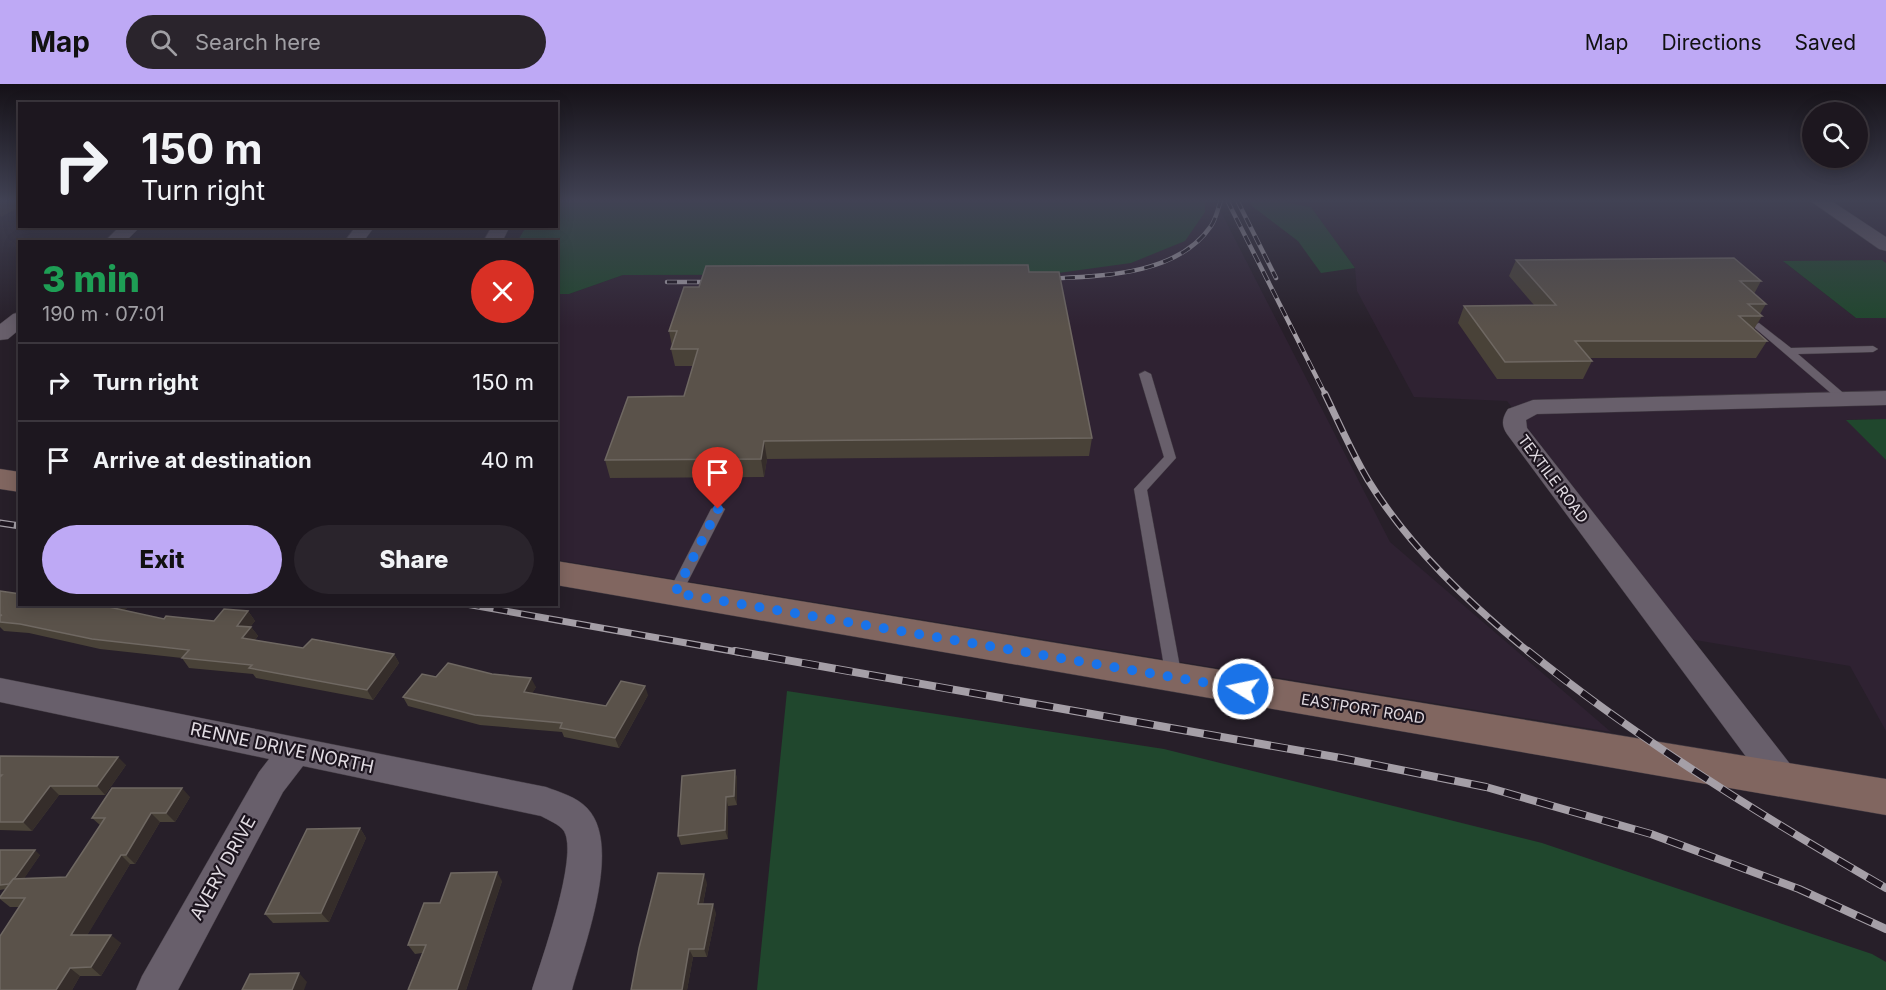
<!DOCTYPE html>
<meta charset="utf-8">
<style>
:root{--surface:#1d171f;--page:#2a242c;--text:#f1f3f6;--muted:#a09fa4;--line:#3b363d;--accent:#bea9f5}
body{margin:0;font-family:Inter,sans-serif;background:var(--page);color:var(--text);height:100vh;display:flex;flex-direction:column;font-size:22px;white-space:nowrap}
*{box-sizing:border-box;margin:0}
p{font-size:20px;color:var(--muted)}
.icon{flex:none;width:33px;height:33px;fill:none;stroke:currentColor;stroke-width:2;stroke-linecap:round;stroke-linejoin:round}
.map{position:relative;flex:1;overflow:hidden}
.sheet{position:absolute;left:18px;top:156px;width:540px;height:366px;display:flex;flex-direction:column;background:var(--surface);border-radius:0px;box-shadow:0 3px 15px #0003,0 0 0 2px var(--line)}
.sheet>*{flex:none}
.banner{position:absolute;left:18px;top:18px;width:540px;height:126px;border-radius:0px;box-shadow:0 3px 15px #0003,0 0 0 2px var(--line);background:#1d171f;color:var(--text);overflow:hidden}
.tools{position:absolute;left:1802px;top:18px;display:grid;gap:12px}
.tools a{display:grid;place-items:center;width:66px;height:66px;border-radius:50%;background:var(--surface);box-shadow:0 3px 15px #0003,0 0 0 2px var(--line);font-size:30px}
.pin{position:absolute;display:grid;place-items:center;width:51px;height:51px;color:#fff;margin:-62px -26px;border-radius:50% 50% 50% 0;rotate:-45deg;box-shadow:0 0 6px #0007}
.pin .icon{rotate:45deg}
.me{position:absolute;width:66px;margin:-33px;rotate:280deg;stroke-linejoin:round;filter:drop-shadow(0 0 4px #0008)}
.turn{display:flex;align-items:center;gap:21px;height:126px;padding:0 24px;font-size:27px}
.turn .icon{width:78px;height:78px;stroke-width:2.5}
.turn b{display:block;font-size:42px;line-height:51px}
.round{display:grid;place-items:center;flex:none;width:63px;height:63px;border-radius:32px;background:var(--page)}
.head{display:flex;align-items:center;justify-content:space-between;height:102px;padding:0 24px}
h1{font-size:36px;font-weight:800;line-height:45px;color:#1e9e55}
.button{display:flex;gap:12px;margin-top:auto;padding:12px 24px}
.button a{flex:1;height:69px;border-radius:36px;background:var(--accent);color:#111;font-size:24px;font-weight:800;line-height:69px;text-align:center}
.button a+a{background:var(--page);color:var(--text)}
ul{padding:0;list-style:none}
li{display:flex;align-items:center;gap:18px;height:78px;padding:0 24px;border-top:2px solid var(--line)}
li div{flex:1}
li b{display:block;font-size:22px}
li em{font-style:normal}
header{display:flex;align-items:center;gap:36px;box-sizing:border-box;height:84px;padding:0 30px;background:var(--accent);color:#111}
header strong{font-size:28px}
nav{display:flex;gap:33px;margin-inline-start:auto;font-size:21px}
.search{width:420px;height:54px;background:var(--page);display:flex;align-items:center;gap:15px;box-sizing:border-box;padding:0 21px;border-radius:33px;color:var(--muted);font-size:22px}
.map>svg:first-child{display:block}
.built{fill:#2f2232}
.green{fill:#20472d}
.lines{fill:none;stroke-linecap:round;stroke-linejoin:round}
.lane-casing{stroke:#423b43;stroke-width:1}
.street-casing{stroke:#423b43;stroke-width:1}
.secondary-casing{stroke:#423b43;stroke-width:1}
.lane{fill:#685f6b;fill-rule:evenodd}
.street{fill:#685f6b;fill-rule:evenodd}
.secondary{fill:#816660;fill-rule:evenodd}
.rail-far2-casing{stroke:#a59fa7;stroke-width:4.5}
.rail-far1-casing{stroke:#a59fa7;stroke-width:7}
.rail-casing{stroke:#a59fa7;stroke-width:8}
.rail-far2{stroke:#1d151f;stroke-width:3;stroke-dasharray:10;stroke-linecap:butt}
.rail-far1{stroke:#1d151f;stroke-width:4.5;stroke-dasharray:14;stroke-linecap:butt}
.rail{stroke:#1d151f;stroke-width:6;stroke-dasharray:17;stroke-linecap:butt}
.wall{fill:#494238}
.shaded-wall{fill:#352d2a}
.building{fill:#5a524a;stroke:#6f6862;stroke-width:1.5}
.route{stroke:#1a73e8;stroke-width:10;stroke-dasharray:0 18}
.labels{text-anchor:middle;stroke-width:4.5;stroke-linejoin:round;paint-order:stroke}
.street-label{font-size:15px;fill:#e2dce3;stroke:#1d151f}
.near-street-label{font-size:18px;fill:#e2dce3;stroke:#1d151f}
</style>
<header>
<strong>Map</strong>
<div class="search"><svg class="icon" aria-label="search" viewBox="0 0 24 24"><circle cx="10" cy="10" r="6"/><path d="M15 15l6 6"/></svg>Search here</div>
<nav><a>Map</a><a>Directions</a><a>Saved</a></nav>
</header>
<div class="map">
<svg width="1886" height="906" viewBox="0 0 1886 906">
<rect width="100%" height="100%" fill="#271f29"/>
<g class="built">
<path d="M1205 116H1215L1390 458 1611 648 557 476 556 210H569L623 191 1051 190 1205 128Z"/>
<path d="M1284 116H1886V179L1882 176 1784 178 1856 234H1886V335L1847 336 1886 376V647L1850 582 1689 555 1507 317 1414 313 1357 207 1355 184 1311 123 1288 119Z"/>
</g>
<g class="green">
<path d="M557 116H1205V128L1185 157 1131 179 1051 190 623 191 569 210H557L556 158H517L526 143 556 142Z"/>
<path d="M1249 116H1284L1288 119 1311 123 1355 184 1321 189 1298 157 1252 122Z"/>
<path d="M1882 176 1886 179V234H1856L1783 177Z"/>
<path d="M1886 335V376L1846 336Z"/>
<path d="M787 607 1164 665 1542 759 1872 870 1886 878V906H757Z"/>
</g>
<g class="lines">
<defs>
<g id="lane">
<path d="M1759 239 1791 264 1873 262 1878 265 1873 268 1798 270 1848 313 1850 315 1844 318 1840 317 1755 244V240Z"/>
<path d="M1145 287 1151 290 1176 374 1147 406 1182 594 1179 598 1174 600 1169 598 1166 594 1134 405 1164 373 1139 290Z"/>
<path d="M718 421 725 425 682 509 680 513H670L668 509 711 425Z"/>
</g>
<g id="street">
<path d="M1809 116H1830L1886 153V167L1879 165Z"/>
<path d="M120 142H141L125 158H104Z"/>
<path d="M356 142H375L363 158H344Z"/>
<path d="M492 142H510L502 158H483Z"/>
<path d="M20 228V245L8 255 0 256V240L13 230Z"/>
<path d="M1886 307V321L1537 330 1526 336 1527 344 1794 685 1799 695 1794 705 1782 709 1770 705 1507 350C1501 341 1502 334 1508 325L1533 316Z"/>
<path d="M0 594 546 703C559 708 577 713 587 724 623 761 584 862 572 906H532C541 877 579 772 564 747 559 740 548 736 541 732L303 682 283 708 178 906H136L142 892 259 688 269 675 0 618Z"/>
</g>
<g id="secondary">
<path d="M0 385 20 388V408L0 405Z"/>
<path d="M556 477 1886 695V731L556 501Z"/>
</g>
</defs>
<use href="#lane" class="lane-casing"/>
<use href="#street" class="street-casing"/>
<use href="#secondary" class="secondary-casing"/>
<use href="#lane" class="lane"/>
<use href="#street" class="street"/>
<use href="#secondary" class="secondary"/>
<defs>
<g id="rail-far2">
<path d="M1227 116 1326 312"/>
<path d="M1237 116 1276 194"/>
<path d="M1045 195C1100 192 1177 192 1211 142 1216 135 1218 124 1221 116"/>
<path d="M667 198H718"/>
</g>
<g id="rail-far1">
<path d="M1325 310C1339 339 1352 369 1368 396 1409 463 1470 520 1530 569"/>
<path d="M0 439 20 442"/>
<path d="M466 520 743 569"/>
</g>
<g id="rail">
<path d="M735 567 1341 674 1486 703 1651 750 1799 805 1886 845"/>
<path d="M1528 567C1639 656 1763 733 1886 804"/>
</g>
</defs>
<use href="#rail-far2" class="rail-far2-casing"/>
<use href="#rail-far1" class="rail-far1-casing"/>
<use href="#rail" class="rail-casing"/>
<use href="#rail-far2" class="rail-far2"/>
<use href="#rail-far1" class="rail-far1"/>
<use href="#rail" class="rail"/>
</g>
<g class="wall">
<path d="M1516 176 1761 197 1754 210 1766 220 1760 230 1762 232 1754 245 1767 257 1756 274H1589L1592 277 1583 295H1497L1458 239 1464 222 1534 221 1509 192Z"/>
<path d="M1029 188 1092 354 1089 372 767 375 764 393 610 394 605 376 684 312 693 282H675L671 265 672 262 669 247 699 203Z"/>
<path d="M0 507 127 524 124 526 164 535 214 537 248 527 255 537 250 543H251L258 552 255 556 303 564 394 570 399 579 373 616 256 594 253 590 189 584 182 574 100 565 29 549 4 547 0 543Z"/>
<path d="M436 593 536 603 532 609 606 622 648 611 619 664 564 653 562 648 480 641 408 622 403 613Z"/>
<path d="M0 672 126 681 105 711H59L32 747 0 746Z"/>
<path d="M735 686 737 695V721L728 722V755L681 761 678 752Z"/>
<path d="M190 713 175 738H160L135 780H130L87 851 121 859 101 892H80L72 906 19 823H10L0 815V813L5 805 0 806V766L40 771 24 794 66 793 100 741 92 734Z"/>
<path d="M360 744 366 754 329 838 273 839 265 830Z"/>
<path d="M502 797 466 906H408L422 869 415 870 408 861 440 819Z"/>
<path d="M707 799 703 820 716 829 707 873H693L687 906H631Z"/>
</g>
<g class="shaded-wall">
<path d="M0 116H20V123L1 133 0 131Z"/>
<path d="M764 357 767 375 764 393 761 375Z"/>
<path d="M112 520H124L127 524 117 533 109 523Z"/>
<path d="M248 527 255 537 243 551 237 542Z"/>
<path d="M251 543 258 552 249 563 242 554Z"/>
<path d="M394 570 399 579 373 616 367 606Z"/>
<path d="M531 594 536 603 528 617 524 608Z"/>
<path d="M645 602 648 611 619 664 615 654Z"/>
<path d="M118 673 126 681 105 711 97 702Z"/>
<path d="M735 686 737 695V721L734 712Z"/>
<path d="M50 702 59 711 32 747 23 738Z"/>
<path d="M182 704 190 713 175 738 166 729Z"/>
<path d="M726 713 728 722V755L725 746Z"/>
<path d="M151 729 160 738 135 780 126 771Z"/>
<path d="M360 744 366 754 329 838 321 829Z"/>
<path d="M35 766 40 771 17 805 11 800Z"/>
<path d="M121 771 130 780 82 860 71 851Z"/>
<path d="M497 788 502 797 466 906H457Z"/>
<path d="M704 790 707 799 701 829 698 820Z"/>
<path d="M713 820 716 829 707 873 704 865Z"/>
<path d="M111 851 121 859 101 892 91 883Z"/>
<path d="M689 865 693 873 687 906H682Z"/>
<path d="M70 884 80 892 72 906H56Z"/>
<path d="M299 889 307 898 304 906H292Z"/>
</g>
<g class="building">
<path d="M1734 174 1761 197H1740L1766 220H1748L1762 232H1739L1767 257H1575L1592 277 1505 278 1464 222 1556 221 1516 176Z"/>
<path d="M1028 181 1029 188H1059L1092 354 764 357 761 375 605 376 628 313 684 312 698 265H671L677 247H669L684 203H699L706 182Z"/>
<path d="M0 507 20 510V520H112L109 523 164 535 166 532 214 537 224 525 248 527 237 542 251 543 242 554 303 564 312 555 394 570 367 606 249 584 252 581 182 574 189 566 92 555 20 540 0 538V532L2 531H0Z"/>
<path d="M448 579 492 590 531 594 524 608 606 622 621 597 645 602 615 654 560 644 562 639 475 631 403 613 422 590 436 593Z"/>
<path d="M0 672 118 673 97 702H50L23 738H0V693L2 691H0Z"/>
<path d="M735 686 734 712 726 713 725 746 678 752 682 692Z"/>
<path d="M112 704H182L166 729H151L126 771H121L71 851H111L91 883 70 884 56 906H0V852L25 814H0V813L13 795 66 793 105 734H92Z"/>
<path d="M360 744 321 829 265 830 307 745Z"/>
<path d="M0 766H35L15 794 13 795 9 800 0 801Z"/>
<path d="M497 788 457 906H408L426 861H408L424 819H440L451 789Z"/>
<path d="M658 789 704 790 698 820H713L704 865H689L682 906H631L639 864Z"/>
<path d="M299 889 292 906H242L250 890Z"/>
</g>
<linearGradient id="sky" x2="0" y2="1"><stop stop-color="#151117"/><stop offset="0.48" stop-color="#414254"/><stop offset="1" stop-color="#414254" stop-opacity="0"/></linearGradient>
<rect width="1886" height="243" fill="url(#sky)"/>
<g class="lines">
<path class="route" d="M718 425 675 509 1243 605"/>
</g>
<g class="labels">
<g class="street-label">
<text transform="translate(1553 395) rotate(53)" y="5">TEXTILE ROAD</text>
<text transform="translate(1363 625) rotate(9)" y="5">EASTPORT ROAD</text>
</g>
<g class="near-street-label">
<text transform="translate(282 664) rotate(12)" y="6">RENNE DRIVE NORTH</text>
<text transform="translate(223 784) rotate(-61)" y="6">AVERY DRIVE</text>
</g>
</g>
</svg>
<div class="tools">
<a><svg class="icon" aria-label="search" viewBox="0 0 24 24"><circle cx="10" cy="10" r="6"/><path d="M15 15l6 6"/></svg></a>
</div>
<div class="pin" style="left:718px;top:425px;background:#d93025"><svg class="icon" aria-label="arrive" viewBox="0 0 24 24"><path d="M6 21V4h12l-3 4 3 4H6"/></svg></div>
<svg class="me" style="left:1243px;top:605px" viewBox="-20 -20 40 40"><circle r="17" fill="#1a73e8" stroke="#fff" stroke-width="3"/><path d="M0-11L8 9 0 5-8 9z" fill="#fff"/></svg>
<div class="banner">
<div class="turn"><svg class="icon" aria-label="right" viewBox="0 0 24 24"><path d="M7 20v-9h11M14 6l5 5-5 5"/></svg><div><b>150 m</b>Turn right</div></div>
</div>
<section class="sheet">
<div class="head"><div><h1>3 min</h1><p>190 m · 07:01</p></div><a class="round" style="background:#d93025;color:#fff"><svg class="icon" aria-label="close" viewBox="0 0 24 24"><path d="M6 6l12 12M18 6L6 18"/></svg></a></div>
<ul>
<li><svg class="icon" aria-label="right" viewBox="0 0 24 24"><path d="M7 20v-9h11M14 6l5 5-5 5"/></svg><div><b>Turn right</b></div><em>150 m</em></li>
<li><svg class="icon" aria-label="arrive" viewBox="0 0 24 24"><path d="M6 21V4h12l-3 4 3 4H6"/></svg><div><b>Arrive at destination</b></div><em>40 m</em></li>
</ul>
<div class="button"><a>Exit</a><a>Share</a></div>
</section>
</div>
